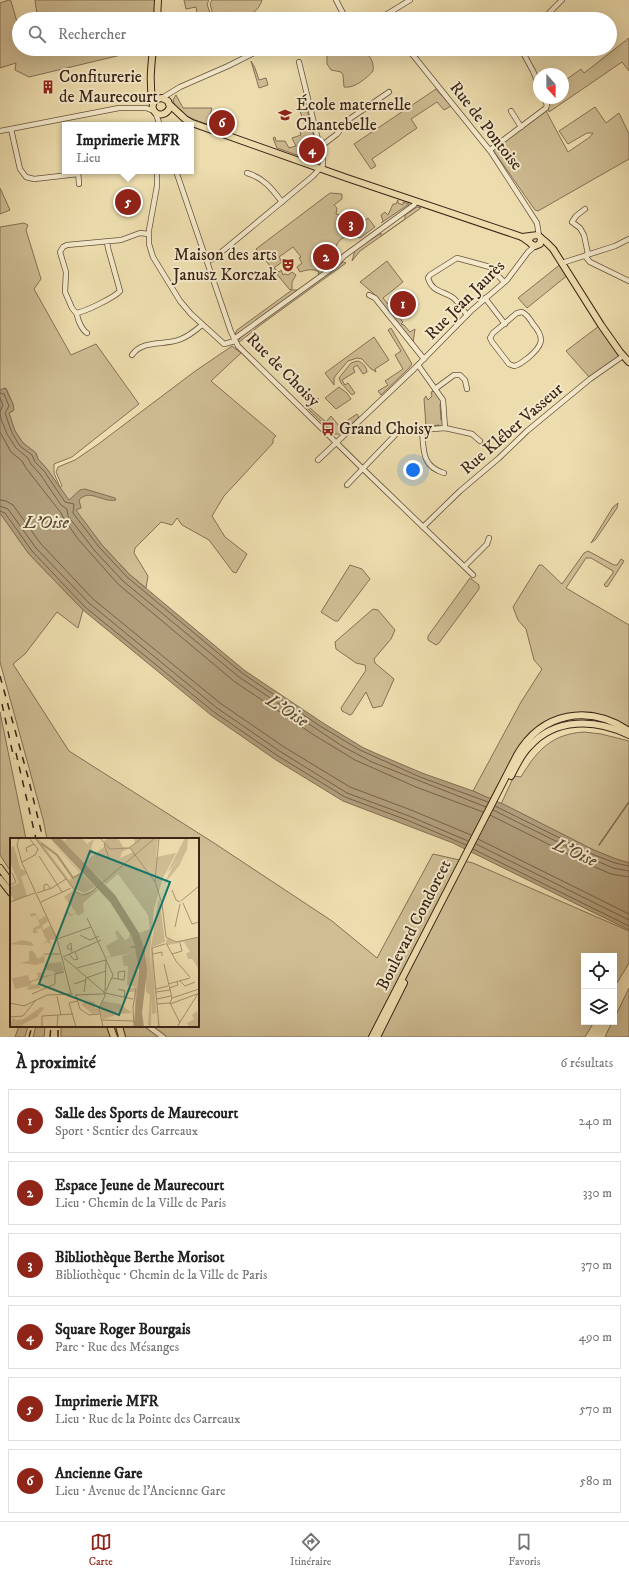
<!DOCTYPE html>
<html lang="fr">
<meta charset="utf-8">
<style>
body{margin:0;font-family:"IM FELL DW Pica",serif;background:#f2f2f2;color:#222}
.controls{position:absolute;right:12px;bottom:12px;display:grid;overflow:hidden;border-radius:0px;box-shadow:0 4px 16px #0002}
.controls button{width:36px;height:36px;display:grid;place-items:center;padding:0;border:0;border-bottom:1px solid #e0e0e0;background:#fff;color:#222;font:20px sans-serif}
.compass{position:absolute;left:533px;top:68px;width:36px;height:36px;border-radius:50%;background:#fff;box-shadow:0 4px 16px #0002;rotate:159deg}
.you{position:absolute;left:413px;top:470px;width:14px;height:14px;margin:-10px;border:3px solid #fff;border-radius:50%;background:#1a73e8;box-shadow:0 0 0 6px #1a73e833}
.badge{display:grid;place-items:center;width:26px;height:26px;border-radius:50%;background:#8f2418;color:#fff;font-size:13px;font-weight:700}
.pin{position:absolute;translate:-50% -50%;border:2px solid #fff;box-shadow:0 1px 4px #0006}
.popup{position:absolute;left:62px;top:122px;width:132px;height:52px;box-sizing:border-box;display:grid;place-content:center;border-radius:0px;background:#fff;filter:drop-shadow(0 1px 3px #0005);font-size:13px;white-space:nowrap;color:#767676}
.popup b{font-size:15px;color:#222}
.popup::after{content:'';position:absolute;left:50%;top:100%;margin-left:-8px;border:8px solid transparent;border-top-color:#fff}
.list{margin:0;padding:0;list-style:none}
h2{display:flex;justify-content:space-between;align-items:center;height:52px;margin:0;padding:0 16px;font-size:17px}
h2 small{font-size:13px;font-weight:400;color:#767676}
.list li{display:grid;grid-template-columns:26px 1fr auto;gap:12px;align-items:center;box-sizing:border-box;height:64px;margin:0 8px 8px;padding:0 8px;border:1px solid #e0e0e0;border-radius:0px}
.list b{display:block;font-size:15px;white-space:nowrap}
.list p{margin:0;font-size:13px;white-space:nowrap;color:#767676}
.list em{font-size:13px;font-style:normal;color:#767676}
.icon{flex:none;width:22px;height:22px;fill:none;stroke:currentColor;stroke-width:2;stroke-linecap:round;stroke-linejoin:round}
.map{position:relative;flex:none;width:629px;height:1037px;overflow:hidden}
.search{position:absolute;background:#fff;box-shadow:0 4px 16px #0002;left:12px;right:12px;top:12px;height:44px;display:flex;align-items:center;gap:10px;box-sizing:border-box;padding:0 14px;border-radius:22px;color:#767676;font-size:15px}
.sheet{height:484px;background:#fff}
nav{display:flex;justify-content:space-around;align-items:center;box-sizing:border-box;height:56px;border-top:1px solid #e0e0e0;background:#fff;font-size:11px;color:#767676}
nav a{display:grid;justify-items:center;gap:2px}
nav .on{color:#8f2418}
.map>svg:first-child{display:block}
.green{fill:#cfbd94;stroke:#857056}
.water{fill:#b09e7b;stroke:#816d53}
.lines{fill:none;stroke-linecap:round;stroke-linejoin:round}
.shore{stroke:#766049;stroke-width:1}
.stream{stroke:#816d53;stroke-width:1.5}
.minor-casing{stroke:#68523d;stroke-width:6}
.major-casing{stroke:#3b2317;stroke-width:8}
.minor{stroke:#f3e9ca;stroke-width:4.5}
.major{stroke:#edddae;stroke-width:6}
.rail{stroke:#3b2317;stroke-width:1.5;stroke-dasharray:7 7;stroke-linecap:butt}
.labels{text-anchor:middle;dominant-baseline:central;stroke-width:4;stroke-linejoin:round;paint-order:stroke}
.poi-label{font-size:17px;fill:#3b2317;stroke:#f3e9ca;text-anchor:start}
.street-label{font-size:17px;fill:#3b2317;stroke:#f3e9ca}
.water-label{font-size:18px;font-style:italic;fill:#5e4835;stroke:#f3e9ca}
.inset-river{fill:none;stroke:#b09e7b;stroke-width:2}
.inset-road{fill:none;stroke:#a69372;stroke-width:1}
.view{fill:#0f766e;fill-opacity:0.15;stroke:#0f766e;stroke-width:2}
.inset-edge{fill:none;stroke:#3b2317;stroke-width:2}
</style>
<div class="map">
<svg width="629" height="1037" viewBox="0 0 629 1037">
<rect width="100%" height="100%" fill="#edddae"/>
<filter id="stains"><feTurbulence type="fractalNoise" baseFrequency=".005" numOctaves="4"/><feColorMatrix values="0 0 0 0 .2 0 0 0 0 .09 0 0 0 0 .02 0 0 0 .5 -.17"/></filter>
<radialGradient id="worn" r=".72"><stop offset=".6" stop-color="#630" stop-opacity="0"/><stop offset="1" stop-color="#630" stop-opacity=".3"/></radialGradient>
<g class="green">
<path d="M9,0L11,1L19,29V49H146L29,77L15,70L16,63L0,68V3Z"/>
<path d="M35,0H155L154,19H24V16L37,15Z"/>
<path d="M184,0H209L207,4L212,19H198L196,7L186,9Z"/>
<path d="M212,0H262C256,21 230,19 214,18L210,4Z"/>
<path d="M629,38V71L622,62L549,112L546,98H563V82L581,69L584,73Z"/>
<path d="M327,49H347L350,51L353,49H364L366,54C372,57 374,65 373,71C367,78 354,89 344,87L343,75L341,72L331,70L327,64Z"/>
<path d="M251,61L255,68L259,80L266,78L268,85L259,88Z"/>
<path d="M436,89L451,106L444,110L437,102L411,119L417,128L372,159L376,166L371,169L354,144Z"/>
<path d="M176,95L183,108H212L207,124C195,120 176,115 173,100Z"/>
<path d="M306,105L319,157V160L317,162L277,148L273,138L275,137L276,141H285L289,148L296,146L292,138L301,135L299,129L305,126L299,108Z"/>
<path d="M595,107L606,123L619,113L629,134V159L538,211L535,210L493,150L546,111L568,152L590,137L593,133H587L568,144L559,131Z"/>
<path d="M0,188L10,210L0,214Z"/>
<path d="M330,193L342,194V199L334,205L337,208L336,214L340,215L339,218L341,221L340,225L347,224L353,229L368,218L375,227L360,238C344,233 334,240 335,257L340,259L332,267L331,261L322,268V273L318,276L319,272C313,268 306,270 300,272L297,267L302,263L299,258L301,257L293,247L279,257L282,262L274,268L279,272L281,270L283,275L285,274L288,275L292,272L296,275L292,282V289L290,290L256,249Z"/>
<path d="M398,200V203L403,205V202L409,204L381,223L383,221L381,215L385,212L388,215L393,204H396Z"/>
<path d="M417,207L421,208L360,251L352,261L355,250L381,233V236L405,219V215Z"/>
<path d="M24,223L28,225L26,230L41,279L34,289L71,355L96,344L139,404L72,457L54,464V473L60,487L62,486L56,472L58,467L75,460L97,445L194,372L232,346L241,353L211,381L276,436L273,439V443L224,496L212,516L225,537L247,554L236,573L233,572L209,540L182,525L177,518L172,525L161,522L135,548L134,553L148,576L146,588L129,574L102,545L85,524L47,469L38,459L36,453L23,443L15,431L9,413L13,411V404L6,388L0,390V227Z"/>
<path d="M387,261L403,282L383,298L403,322L401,324L404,325L410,332L415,329L413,343L373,293L360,282Z"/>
<path d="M343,262L346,263L259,326L242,340L239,342L238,341L241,337Z"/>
<path d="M562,263L569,274L527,308L518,298Z"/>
<path d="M292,290H297V292L236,335L235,334L237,330Z"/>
<path d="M599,326L620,356L590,378L566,351Z"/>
<path d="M391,328L412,364L409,368L381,395L378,391L388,385L385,381L403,369L395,355L401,351L388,330Z"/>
<path d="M374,337L389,360L375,369L376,372L370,368L362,359L357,358L348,361L336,375L334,378V385L325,373Z"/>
<path d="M357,361C361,361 367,367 367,372L363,374L357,365L353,368L355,372L342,380L345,385L348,383L355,393L352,395L341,383L339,378L351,363Z"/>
<path d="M339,387L347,393L351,399L336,409L325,398Z"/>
<path d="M435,391L444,406L440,404L441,420L445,423V426L438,429L439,425L430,426L428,429H425L424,426H426L424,399L426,396L428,400L432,396L431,392Z"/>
<path d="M313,398L319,399L310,408L326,422L331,416L339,426L357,414L359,417L341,434H334L304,405Z"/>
<path d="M618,503L617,508L596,539L591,543L613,507Z"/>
<path d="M0,513L29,554L83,610L78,628L57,612L25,654L13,664L69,751L214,843L332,921L377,958L433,854L473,863L629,931V963L614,988V956H584V1022H594L585,1037H61V1026H198V839H47L43,819L0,662Z"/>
<path d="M588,551L614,565H617L621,559L624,561L608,586L606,587L604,585L613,573V571L591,558H586L566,588L629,625V727L610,718L591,712L572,713L560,716L527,737L518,748L490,799L473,791L521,702L542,669L534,660L526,629L518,620L513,607L539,565H542L562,584L584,553Z"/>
<path d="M350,565L362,569L370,579L338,621H335L321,612Z"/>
<path d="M470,578L479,585V589L439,643L436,645L428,640V636Z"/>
<path d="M373,609L378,610L395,630L391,639L374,659L375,663L394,679L382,706L373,708L366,692L352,714L350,715L342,711L341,708L366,670L365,665L356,663L336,649L335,642Z"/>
<path d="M0,712L26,839H11V872L0,855Z"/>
<path d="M584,732L601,734L629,741V863C583,851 544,822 501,804L514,776L521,777C537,750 552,734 584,732Z"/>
<path d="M629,988V1037H605L612,1022H614V1019Z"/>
<path d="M19,1026H28L25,1037H15Z"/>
<path d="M36,1026H45L44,1037H33Z"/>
</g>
<path class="water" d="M5,388L13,404L14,410L9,413L15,431L23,443L36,453L38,459L47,469L69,500L80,490L85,489L115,498L116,500C102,503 90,488 79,500L81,508L76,510L102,545L129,574L244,670L323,723L362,747L375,753L422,773L473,791L505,805L594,850L616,859L629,863V930L453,843L343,801L276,760L211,715L83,610L29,554L0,513V390Z"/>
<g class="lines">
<g class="shore">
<path d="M0,393L4,394L9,406L5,413L12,433L20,446L32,455L35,462L44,471L65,502L74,504L73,513L99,547L127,577L242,673L320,726L360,750L420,777L488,802"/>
<path d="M0,398L3,405L0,412L1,419L7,434L16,448L28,458L31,464L40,474L61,505L67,509L68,516L78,529L95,551L123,581L140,595L239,677L342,746L372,762L486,807"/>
<path d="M0,432L11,452L22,461L26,468L61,513L64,519L78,539L118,584L235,682L314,735L355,760L416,787L483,812"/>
<path d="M0,500L6,501L13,505L41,544L93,599L220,703L284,747L350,787L411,810L471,835"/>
<path d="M0,506L8,509L36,548L89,603L217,708L281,752L347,793L409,816L468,841"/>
<path d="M0,511L5,513L32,551L85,607L214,712L278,756L345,797L407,820L466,845"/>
<path d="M495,806L592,854L615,863L629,866"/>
<path d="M493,810L590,858L613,868L629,871"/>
<path d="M490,815L588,864L611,874L629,877"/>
<path d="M478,839L629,914"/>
<path d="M476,844L629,920"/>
<path d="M473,849L629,926"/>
</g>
<path class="stream" d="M599,845L629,802"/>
<g class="minor-casing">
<g id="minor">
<path d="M336,0L346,19"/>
<path d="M379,19L410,0"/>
<path d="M543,19L562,0"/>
<path d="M408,49L491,152L537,223L539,236"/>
<path d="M521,49L533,71L539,85"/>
<path d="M162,98L180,87L228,66L262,49"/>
<path d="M511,111L521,127"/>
<path d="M155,112L160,125"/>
<path d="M11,129L20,169L26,177L34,179L78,174"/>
<path d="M0,131L119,108H146L154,111"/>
<path d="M320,147L337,134L348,120L389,92"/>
<path d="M490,150L546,108L547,105L544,98"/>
<path d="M78,171L79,184"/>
<path d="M157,171V186L149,230V244L153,257L180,301L191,314L224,344L235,341"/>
<path d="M176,171L231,332L238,346L362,468L473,575"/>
<path d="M247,173C264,178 272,189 282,202"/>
<path d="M585,209L576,216L572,222L580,228L584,235L588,254"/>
<path d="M107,242L108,248L120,291C115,297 85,312 76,313L72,308L65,292L66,272L60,252L63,247L67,245L121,240L140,233L149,234"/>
<path d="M585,256L590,262L629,281"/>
<path d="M207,261L213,259L313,176L323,165V160L299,62"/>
<path d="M562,263L615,246L629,239"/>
<path d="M369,295L375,298L424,359"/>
<path d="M485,298L505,324"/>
<path d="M522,312C527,314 530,319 533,324C546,339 542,346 528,358C523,361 520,365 514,366L509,364L492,342L490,338L493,333L517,313Z"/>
<path d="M77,313C77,319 82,330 87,333"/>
<path d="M467,315C462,309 458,301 452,297C443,291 432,292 428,278L430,275L457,258L490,267L504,282"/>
<path d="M234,339L335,266L344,256L414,205L416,202"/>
<path d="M132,355C143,339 165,346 181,339C189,336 196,330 202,325"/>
<path d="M418,365L443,400L445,428"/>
<path d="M435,389L454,375H460L465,380L467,389"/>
<path d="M422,430C424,450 421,466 444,473"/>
<path d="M318,460L414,369L472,310L507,280L528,252L535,246"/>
<path d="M347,485L398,432L445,428L472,434L480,441"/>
<path d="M423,527L460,491L499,458L527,431L590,379L623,356"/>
<path d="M465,566L487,544L489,538"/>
<path d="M148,1026L163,1037"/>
</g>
</g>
<g class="major-casing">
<g id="major">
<path d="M157,19L158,0"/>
<path d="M153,104L156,99L162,98L168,101L170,107C167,115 157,118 153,109C152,105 153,106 153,103C149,84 151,68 153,49"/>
<path d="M170,105L185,119L192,123L347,178L522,237L529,242"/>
<path d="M522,237L538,235L541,238L540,244L535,246L531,244L529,240L531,236"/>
<path d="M541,238L546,242L553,249L601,325L620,352L629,362"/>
<path d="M511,776C516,766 521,755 529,747C555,717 596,719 629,735"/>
<path d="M0,868L11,883"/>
<path d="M0,879L11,893"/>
<path d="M110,1026L114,1037"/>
<path d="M119,1026L122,1037"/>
<path d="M372,1037L517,755C542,712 589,704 629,731"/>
<path d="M377,1037L404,983"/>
</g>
</g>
<use href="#minor" class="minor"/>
<use href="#major" class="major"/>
<g class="rail">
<path d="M0,676L28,777L43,839"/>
<path d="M2,704L14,759"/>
<path d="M16,753L36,839"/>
<path d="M29,1037L32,1026"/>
<path d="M50,1037L51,1026"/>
<path d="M58,1037V1026"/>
</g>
</g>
<defs>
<g id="building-bare" transform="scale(1.08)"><path d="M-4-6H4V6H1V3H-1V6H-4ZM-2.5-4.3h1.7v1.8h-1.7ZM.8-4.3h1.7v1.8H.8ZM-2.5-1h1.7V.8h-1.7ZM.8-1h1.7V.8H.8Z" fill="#8f2418" stroke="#f3e9ca" stroke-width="2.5" paint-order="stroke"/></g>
<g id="school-bare" transform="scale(1.08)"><path d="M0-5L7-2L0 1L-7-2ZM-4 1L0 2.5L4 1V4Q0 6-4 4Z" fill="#8f2418" stroke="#f3e9ca" stroke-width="2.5" paint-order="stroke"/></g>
<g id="theatre-bare" transform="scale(1.08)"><path d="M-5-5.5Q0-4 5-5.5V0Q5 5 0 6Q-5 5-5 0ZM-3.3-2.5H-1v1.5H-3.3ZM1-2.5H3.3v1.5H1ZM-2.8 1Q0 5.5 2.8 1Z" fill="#8f2418" stroke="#f3e9ca" stroke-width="2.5" paint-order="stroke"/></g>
<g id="bus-bare" transform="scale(1.08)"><path d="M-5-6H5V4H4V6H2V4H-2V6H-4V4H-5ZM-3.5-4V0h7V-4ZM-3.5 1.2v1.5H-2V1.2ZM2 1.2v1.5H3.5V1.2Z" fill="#8f2418" stroke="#f3e9ca" stroke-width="2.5" paint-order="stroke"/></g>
</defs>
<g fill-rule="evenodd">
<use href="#building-bare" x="48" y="87"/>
<use href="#school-bare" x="285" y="115"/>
<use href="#theatre-bare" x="288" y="265"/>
<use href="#bus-bare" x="328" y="429"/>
</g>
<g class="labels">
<g class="poi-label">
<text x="59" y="77">Confiturerie<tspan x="59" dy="20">de Maurecourt</tspan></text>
<text x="296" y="105">École maternelle<tspan x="296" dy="20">Chantebelle</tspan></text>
<text x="277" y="255" text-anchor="end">Maison des arts<tspan x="277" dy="20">Janusz Korczak</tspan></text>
<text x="339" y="429">Grand Choisy</text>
</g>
<g class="street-label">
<text transform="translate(486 126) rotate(52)">Rue de Pontoise</text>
<text transform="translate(465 300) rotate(-45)">Rue Jean Jaurès</text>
<text transform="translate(283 370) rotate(45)">Rue de Choisy</text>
<text transform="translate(512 429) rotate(-41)">Rue Kléber Vasseur</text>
<text transform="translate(414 925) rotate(-63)">Boulevard Condorcet</text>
</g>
<g class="water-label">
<text x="46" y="523">L’Oise</text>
<text transform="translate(287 711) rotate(32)">L'Oise</text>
<text transform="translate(575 853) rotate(24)">L'Oise</text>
</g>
</g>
<g transform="translate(10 838)">
<rect width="189" height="189" fill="#edddae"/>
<path d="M25,0H28L33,7L59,42L70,35L38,0L85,49L74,55L63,50ZM50,0L56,3V0H72L77,6L84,1L81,10L83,14L74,24L94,9V3L99,0H108L113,9L119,10L112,14L110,20L123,14L120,9L125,6L124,0H148L146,19L166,15L174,0L153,40L144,70L140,114L142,149L141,189L138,187L140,157L136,154V117L129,95L140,91L138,77L108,36L96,46L73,25ZM175,0H178L177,12L157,35ZM4,8L10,30L18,35L11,39L17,58L4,63L2,58H0V49L9,45L0,24V10ZM176,13L169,28L154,46L162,30ZM86,51L88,52L73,65L74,74L68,78L66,75L61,78L57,75L61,72L59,74L62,77L66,74L54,59L64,52L71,57ZM149,59L155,104L142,109L146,175L142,176L141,109ZM24,75L26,76L29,82L35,78L38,83L32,88L33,92L41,87L47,101L40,102L41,108L38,104L32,106L37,103L31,90L26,92L28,95H23V90L30,87L26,77L21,79L20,76ZM107,92L115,102L119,100L120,94L129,121L125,189V154H119V150L126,149L117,147L118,128H114L112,118L122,115L96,120L101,118L96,108L108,101L105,94ZM189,99L188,130L182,121H178L176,115L180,114L174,104L157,107L156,104L157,100L165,104ZM12,102L21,104L24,108L0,106ZM19,113H23L28,121L34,117L35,124L26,127L11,125L19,123ZM51,124L54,133L22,144L20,147L28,146L31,150L17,152L19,148L5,151L2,141H0L18,137L20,143L28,140L27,135L31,134L33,138L45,136L44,133L36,132L35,126ZM78,163L85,164V170H89V175L82,176L71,166ZM92,163L110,166L122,175L108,176V172L104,178L93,181L89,172ZM31,169L34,170L27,179L8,189L0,188L3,180L6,182L14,181ZM187,173L189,189H179L177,185L184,181L182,177Z" fill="#cfbd94"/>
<path d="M40,0H50L105,57L129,95L135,113L137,133L132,175L134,189H125L124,185L129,132L125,110H123L119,108H125L121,97L100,64Z" fill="#b09e7b"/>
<path class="inset-river" d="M31,5L47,17L63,40L70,36"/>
<path class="inset-road" d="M9,0L7,7L12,25L47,101L52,120M25,0L66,54L73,57L80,55L145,0M90,0L100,11L120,10L145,44M149,0L145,43L152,66L156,99L166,104L189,99M94,6L99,20M119,10L132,0M17,14L16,10L24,6M29,18L52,54M12,24L25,17L28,11L19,0M0,47L6,44L2,35M162,52L166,62L170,64M34,53V47L37,46L41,51M27,55L42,50L56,41M171,63L189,48M0,64L25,55M31,64L61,50M173,65L182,86L189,84M77,80L96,121L95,155M165,89L170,66M70,97L80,102L89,98M47,101L81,89M156,105L166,123L180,139M61,111H58L57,108L61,105L62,115M34,116H50M59,116L64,122L68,121L65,114M143,116L152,114V118M162,116L172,113L170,105M53,119L91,102M52,120L61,156M54,120L94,154M67,130L96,122M102,140L114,142L115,133L108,134V141M170,143L175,148L185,144M64,146L76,142M158,146L180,140M159,150L168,147L167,144M108,151L115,153L114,160M146,151L158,148M96,153L103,137L96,122M74,154L76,140L96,133M146,154L160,152M95,155L123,161M22,156L45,146V136L54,134M65,157L93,156M66,157L70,171L79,177L90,176M47,158L51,177M162,160L189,151M147,161L161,158M0,165L14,168L37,157L63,156M160,165L170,185M147,166L160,165L162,160L154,126M160,166L187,156M0,179L13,178L26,162M92,182L123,183M32,189V178L63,176M47,189L48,177M66,189L59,165L67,163M93,189L89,170L95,158V155H93L95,156M124,189L123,169L126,150M149,189L142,110L155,106M167,189L189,154"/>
<path class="view" d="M80,13L160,44L109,177L29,146Z"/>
<rect width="189" height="189" class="inset-edge"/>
</g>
<rect width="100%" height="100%" filter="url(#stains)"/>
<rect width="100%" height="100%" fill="url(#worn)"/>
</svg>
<div class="controls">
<button><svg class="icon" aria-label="locate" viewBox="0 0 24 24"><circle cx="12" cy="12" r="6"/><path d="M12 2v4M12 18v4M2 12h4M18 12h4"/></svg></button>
<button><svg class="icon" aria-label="layers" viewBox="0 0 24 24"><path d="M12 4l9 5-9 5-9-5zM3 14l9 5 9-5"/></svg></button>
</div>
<svg class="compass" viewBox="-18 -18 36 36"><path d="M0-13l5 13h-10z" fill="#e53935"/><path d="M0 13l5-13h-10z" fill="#767676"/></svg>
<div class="you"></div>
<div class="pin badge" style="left:403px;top:304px">1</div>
<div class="pin badge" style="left:326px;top:257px">2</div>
<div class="pin badge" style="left:351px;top:224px">3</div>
<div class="pin badge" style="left:312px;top:150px">4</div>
<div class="pin badge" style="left:128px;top:202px">5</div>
<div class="popup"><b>Imprimerie MFR</b>Lieu</div>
<div class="pin badge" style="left:222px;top:123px">6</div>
<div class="search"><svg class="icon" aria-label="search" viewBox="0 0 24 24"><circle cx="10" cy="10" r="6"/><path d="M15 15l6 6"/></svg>Rechercher</div>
</div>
<section class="sheet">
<h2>À proximité<small>6 résultats</small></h2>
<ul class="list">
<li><span class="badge">1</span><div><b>Salle des Sports de Maurecourt</b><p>Sport · Sentier des Carreaux</p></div><em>240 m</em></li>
<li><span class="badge">2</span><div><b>Espace Jeune de Maurecourt</b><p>Lieu · Chemin de la Ville de Paris</p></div><em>330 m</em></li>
<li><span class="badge">3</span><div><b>Bibliothèque Berthe Morisot</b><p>Bibliothèque · Chemin de la Ville de Paris</p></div><em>370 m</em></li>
<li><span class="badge">4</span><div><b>Square Roger Bourgais</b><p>Parc · Rue des Mésanges</p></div><em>490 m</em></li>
<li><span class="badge">5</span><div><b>Imprimerie MFR</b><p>Lieu · Rue de la Pointe des Carreaux</p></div><em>570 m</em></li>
<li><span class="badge">6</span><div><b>Ancienne Gare</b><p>Lieu · Avenue de l'Ancienne Gare</p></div><em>580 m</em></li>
</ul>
</section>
<nav>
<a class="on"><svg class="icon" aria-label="map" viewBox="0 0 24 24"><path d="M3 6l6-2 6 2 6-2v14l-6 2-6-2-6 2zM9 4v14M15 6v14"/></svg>Carte</a>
<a><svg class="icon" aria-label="directions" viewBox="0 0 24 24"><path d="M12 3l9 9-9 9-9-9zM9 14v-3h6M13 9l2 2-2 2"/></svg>Itinéraire</a>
<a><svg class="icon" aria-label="saved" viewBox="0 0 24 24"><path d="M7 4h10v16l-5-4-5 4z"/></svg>Favoris</a>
</nav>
